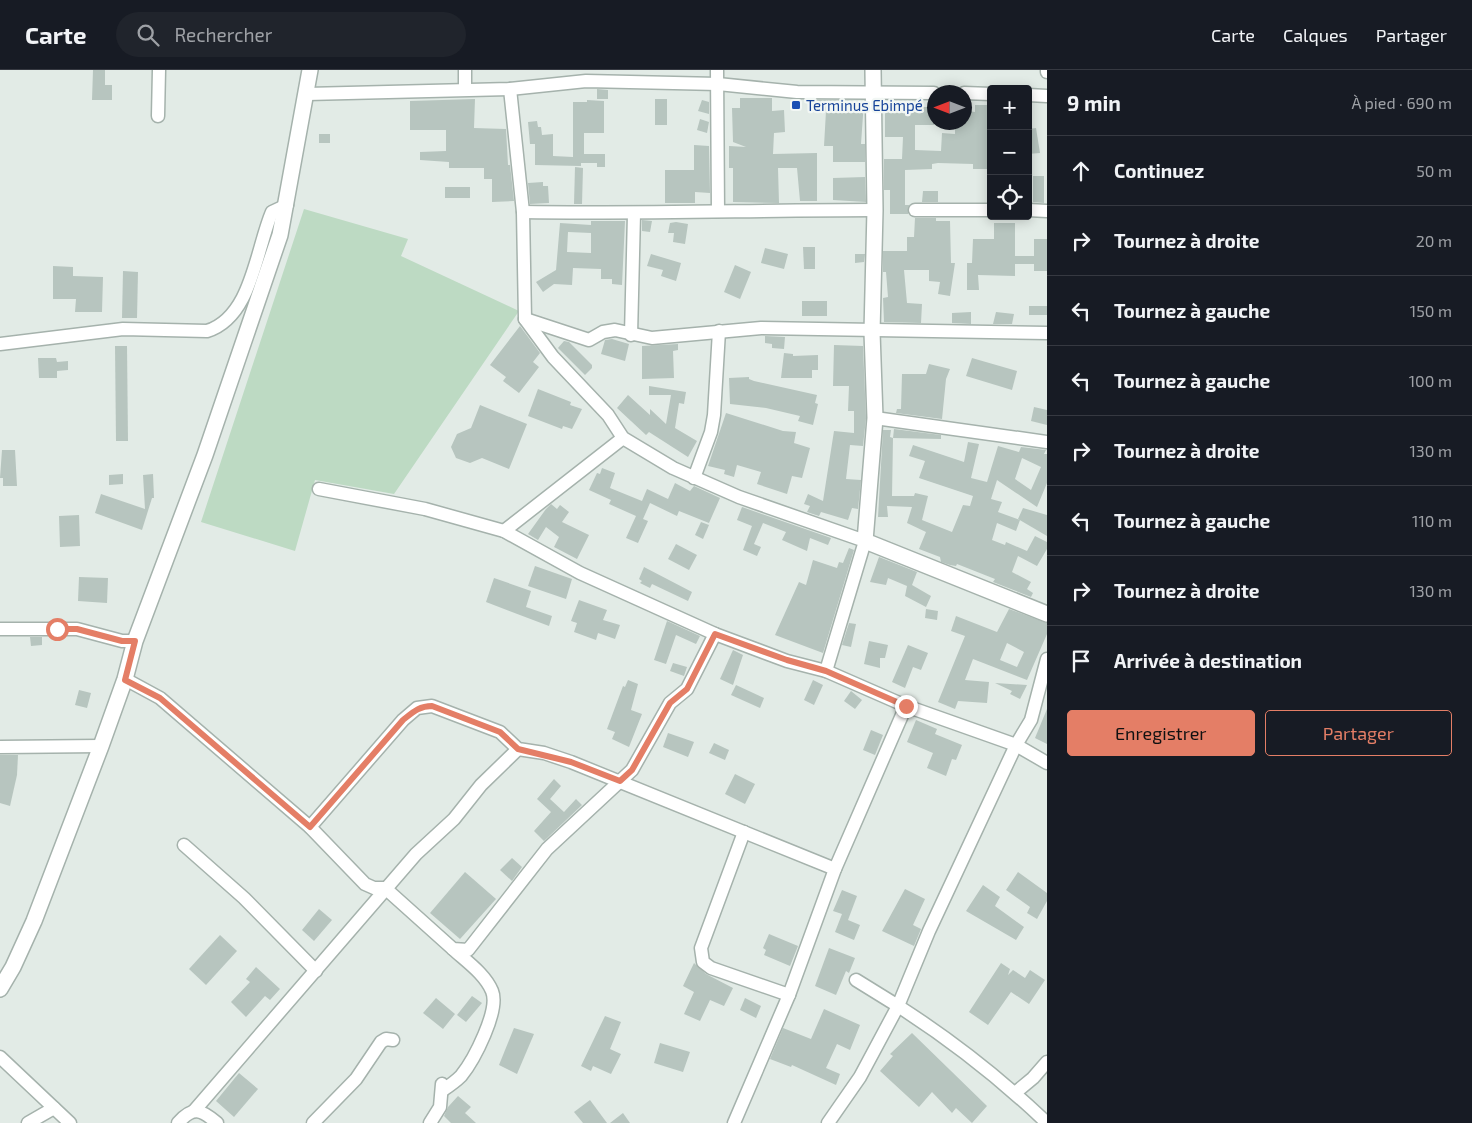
<!DOCTYPE html>
<html lang="fr">
<meta charset="utf-8">
<style>
body{margin:0;font-family:"Exo 2",sans-serif;background:#20242c;color:#f1f3f6}
.controls{position:absolute;right:15px;top:15px;display:grid;overflow:hidden;border-radius:5px;box-shadow:0 2px 12px #0003}
.controls button{width:45px;height:45px;display:grid;place-items:center;padding:0;border:0;border-bottom:1px solid #363941;background:#171b24;color:#f1f3f6;font:25px sans-serif}
.compass{position:absolute;left:927px;top:15px;width:45px;height:45px;border-radius:50%;background:#171b24;box-shadow:0 2px 12px #0003;rotate:270deg}
.stop{position:absolute;width:15px;height:15px;margin:-11px;border:4px solid #e47e66;border-radius:50%;background:#fff}
.stop.end{background:#e47e66;border-color:#fff;box-shadow:0 1px 5px #0008}
.list{margin:0;padding:0;list-style:none}
h2{display:flex;justify-content:space-between;align-items:center;height:65px;margin:0;padding:0 20px;font-size:21px}
h2 small{font-size:16px;font-weight:400;color:#9ea1a6}
.list li{display:grid;grid-template-columns:32px 1fr auto;gap:15px;align-items:center;box-sizing:border-box;height:70px;padding:0 20px;border-top:1px solid #363941}
.list b{display:block;font-size:19px;white-space:nowrap}
.list em{font-size:16px;font-style:normal;color:#9ea1a6}
.actions{display:flex;gap:10px;padding:15px 20px}
.actions a{flex:1;padding:11px 0;border:1px solid #e47e66;border-radius:5px;text-align:center;font-size:18px;color:#e47e66}
.actions .main{background:#e47e66;color:#111}
.icon{flex:none;width:28px;height:28px;fill:none;stroke:currentColor;stroke-width:2;stroke-linecap:round;stroke-linejoin:round}
.map{position:relative;flex:none;width:1047px;height:1053px;overflow:hidden}
header{display:flex;align-items:center;gap:30px;box-sizing:border-box;height:70px;padding:0 25px;background:#171b24;border-bottom:1px solid #363941}
header strong{font-size:24px}
nav{display:flex;gap:28px;margin-inline-start:auto;font-size:18px}
.search{width:350px;height:45px;background:#20242c;display:flex;align-items:center;gap:12px;box-sizing:border-box;padding:0 18px;border-radius:28px;color:#9ea1a6;font-size:19px}
main{display:flex}
aside{flex:1;background:#171b24}
.map>svg:first-child{display:block}
.green{fill:#bddac3}
.building{fill:#b7c5bf;fill-rule:evenodd}
.lines{fill:none;stroke-linecap:round;stroke-linejoin:round}
.minor-casing{stroke:#a5b2ac;stroke-width:15}
.tertiary-casing{stroke:#a5b2ac;stroke-width:18}
.minor{stroke:#fff;stroke-width:12}
.tertiary{stroke:#fff;stroke-width:15}
.route{stroke:#e47e66;stroke-width:6}
.transit-dot{fill:#1a4fb4;stroke:#f2f7f4;stroke-width:2}
.labels{text-anchor:middle;dominant-baseline:central;stroke-width:4.5;stroke-linejoin:round;paint-order:stroke}
.transit-label{font-size:15px;fill:#164399;stroke:#f2f7f4;text-anchor:start}
</style>
<header>
<strong>Carte</strong>
<div class="search"><svg class="icon" aria-label="search" viewBox="0 0 24 24"><circle cx="10" cy="10" r="6"/><path d="M15 15l6 6"/></svg>Rechercher</div>
<nav><a>Carte</a><a>Calques</a><a>Partager</a></nav>
</header>
<main>
<div class="map">
<svg width="1047" height="1053" viewBox="0 0 1047 1053">
<rect width="100%" height="100%" fill="#e2ebe6"/>
<path class="green" d="M304,139L408,169L401,186L519,241L394,424L315,410L295,481L201,452Z"/>
<g class="building">
<path d="M93,0H105V15H112V30H92Z"/>
<path d="M597,19L608,20V29H597Z"/>
<path d="M740,28H772V41L784,40L785,62L774,63L773,84L817,83V131H800L797,98H778L779,133L733,132V98H729V76L746,77L733,72L732,38H740Z"/>
<path d="M475,29L474,58L506,59L508,95H510L514,131L492,132V109H484V98H449V92L420,90V82L446,81V60H410V31Z"/>
<rect x="655" y="29" width="12" height="26"/>
<path d="M587,30L604,31V63H584V84H605V97H597V93H581V96L535,95V74H530L528,52L537,51L538,57H541L542,65L553,64V86L573,87V32H587Z"/>
<path d="M702,30L709,32V44L698,41Z"/>
<path d="M816,30L864,31L861,74H865V92H833V76H824L826,41H816Z"/>
<path d="M975,35H991V99H973V94L938,93L932,94V99L905,100V135H909L908,144H890V120H884V89H902L903,67H885V40H916V37H934V55H915V80L941,81L942,63L955,64V52H967L968,41L975,42Z"/>
<path d="M700,49L709,52L707,63L697,60Z"/>
<path d="M1036,58L1040,83L1028,84V59Z"/>
<rect x="319" y="64" width="11" height="9"/>
<path d="M694,75L709,76L710,123L695,122V133H665V100H694Z"/>
<path d="M575,97L583,98L582,134H574Z"/>
<path d="M1033,106H1044V133L1033,132Z"/>
<path d="M865,107L866,132L833,130V108Z"/>
<path d="M543,112V116H548L549,133L530,134L528,113Z"/>
<rect x="445" y="117" width="25" height="11"/>
<path d="M923,121H938V132H922Z"/>
<path d="M915,148H936V151H950L951,193H955L950,226L938,224L940,212L929,211V200H904L907,233L922,234L921,253L884,252L883,228L888,227L886,202H883V181H907V167H914Z"/>
<path d="M642,150L652,151L650,162L642,161Z"/>
<path d="M591,151H625L622,215L612,214V209H601V199L573,198L572,215L554,214L543,222L536,212L556,200L560,153L591,155ZM568,162L591,163V183L567,182Z"/>
<path d="M676,152L688,154L685,174L673,172L674,163H668L670,153Z"/>
<path d="M994,153H1015V186H1034V169H1047V201H1034V194H1015V206L978,205L979,220H967V193H972L973,169H994Z"/>
<path d="M803,177H815V199H804Z"/>
<path d="M765,178L788,184L784,199L761,193Z"/>
<path d="M651,184L681,193L676,211L661,206L663,200L647,196Z"/>
<path d="M855,184H865L864,192L855,193Z"/>
<path d="M735,195L751,202L740,229L724,222Z"/>
<path d="M53,196L73,197V206L103,207L102,242H75L76,229H53Z"/>
<path d="M123,201L138,202L137,248H122Z"/>
<rect x="802" y="231" width="25" height="15"/>
<rect x="1029" y="236" width="18" height="9"/>
<path d="M971,242V254L952,253V243Z"/>
<path d="M996,242L1014,244L1012,254H993Z"/>
<path d="M520,256L540,283L533,292L539,297L519,323L503,311L506,307L490,295Z"/>
<path d="M765,266L785,267L784,279L772,278V274L765,273Z"/>
<path d="M612,269L629,274L625,291L601,284L605,270Z"/>
<path d="M564,271L569,272L592,295V298L585,305L558,278Z"/>
<path d="M678,274V280L673,281L674,308L642,309V276Z"/>
<path d="M834,275L863,276L866,348L863,376L850,375L846,409L861,410L858,439L852,438L848,450L821,442L819,446L807,442L810,436L804,434L808,424L823,431L834,361L854,363V341H848L849,316H833Z"/>
<path d="M115,276H127L128,371H116Z"/>
<path d="M784,283L793,284V286L818,285V300H812V308H781Z"/>
<path d="M38,288H56L57,292L68,291V300L57,301V308H39Z"/>
<path d="M972,288L1017,301L1012,320L966,306Z"/>
<path d="M929,294L950,299L946,309L942,349L896,343L897,339H901L902,304H926Z"/>
<path d="M749,307V309L754,311L817,325L815,333L818,334L813,355L798,351L800,346L766,338L730,334L729,308Z"/>
<path d="M649,316L686,322L684,334L679,333L675,358L697,371L688,387L649,362L646,365L617,338L628,325L650,345V339L666,354L671,325H649Z"/>
<path d="M538,319L571,332L570,335L582,339L572,359L563,356L562,359L528,346Z"/>
<path d="M480,335L527,354L509,399L482,388L470,393L456,388L451,377L457,364L471,358Z"/>
<path d="M1034,337L1047,340V355L1031,351Z"/>
<path d="M726,343L783,361L796,362L794,373L810,378L802,408L792,406L787,424L757,414L761,402L737,395L734,407L724,404L725,400L708,396Z"/>
<path d="M894,359L941,365V369L893,368Z"/>
<path d="M883,360H891L890,367L893,368L892,426H914L915,423L928,426L922,450L952,462L963,435L970,436L973,426L919,408L925,391L909,386L913,375L964,392L968,372L979,374L971,408L987,412L998,376L1019,382L1021,377L1046,380L1044,384H1047V413L1037,437L997,410L991,429L1002,432L998,442L1020,450L1016,461L997,453L992,470L1005,475L1006,472L1027,481L1035,466L1047,472V479L1037,496L1018,486L1012,502L1031,512L1027,519L1033,523L1031,527L993,512L995,509L957,494L956,496L950,495L941,492L940,487L919,479L926,462L907,453L912,437L887,436L888,447H878ZM1022,388L1041,397L1031,420L1015,409Z"/>
<path d="M2,380H15L17,416H3V408H0Z"/>
<path d="M602,398L615,403L610,418L642,431L647,419L668,429L675,413L690,421L694,416L720,428L709,453L679,441L677,446L650,433L643,449L648,451L638,473L626,468L636,446L609,434L611,430L589,420L597,403L600,404Z"/>
<path d="M123,404V414L109,415V405Z"/>
<path d="M153,404L154,428H152L142,460L95,443L101,424L145,439L143,405Z"/>
<path d="M551,434L557,439L560,435L569,442L562,452L589,465L577,489L554,477L559,467L546,457L538,470L528,464L546,439Z"/>
<path d="M742,437L831,468L828,475L810,468L807,481L782,470L786,462L763,453L754,474L761,477L757,486L743,480L752,456L737,450Z"/>
<path d="M1023,438L1047,445V466L1018,449Z"/>
<path d="M79,445L80,476L60,477L59,446Z"/>
<path d="M701,452L709,455L703,469L695,465Z"/>
<path d="M676,474L697,485L689,500L668,489Z"/>
<path d="M849,478L854,480L823,583L775,565L799,512L806,515L813,490L837,498L839,492L843,493Z"/>
<path d="M879,487L917,502L912,515L931,526L926,537L905,526L907,516L888,508L886,515L870,512Z"/>
<path d="M535,496L572,509L566,529L528,516Z"/>
<path d="M644,497L692,522L688,531L652,514L650,518L640,513L642,511L639,509Z"/>
<path d="M79,507L108,508L107,533L78,531Z"/>
<path d="M494,508L531,521L526,537L552,546L549,556L486,532Z"/>
<path d="M579,530L607,540L603,550L620,555L615,569L598,563L596,570L574,562L577,553L571,551Z"/>
<path d="M926,539L938,541L937,550L925,548Z"/>
<path d="M1009,539L1047,553V564L1027,610L973,589L965,610L989,612L987,633L958,631L955,639L938,632L965,566L951,561L956,546L997,562ZM1007,573L1024,582L1017,597L1000,590Z"/>
<path d="M667,551L700,566L696,574L676,565L666,594L654,590Z"/>
<path d="M849,553L856,554L851,577L842,575Z"/>
<path d="M30,567H42V575L31,576Z"/>
<path d="M869,571L888,575L885,588H880V598L864,594Z"/>
<path d="M908,575L928,583L921,600L913,597L905,618L892,612Z"/>
<path d="M733,580L743,585L733,615L720,609Z"/>
<path d="M673,593L687,597L684,606L670,601Z"/>
<path d="M628,610L638,614L631,640L642,644L629,677L612,669L615,662L607,659L623,616L625,617Z"/>
<path d="M813,610L823,615L814,635L804,630Z"/>
<path d="M995,613L1027,615L1020,629L1010,624L1012,621Z"/>
<path d="M736,615L764,628L760,638L731,625Z"/>
<path d="M79,620L91,623L87,638L75,635Z"/>
<path d="M851,621L862,630L855,639L844,631Z"/>
<path d="M1047,639V674L1035,668Z"/>
<path d="M916,650L937,659L935,664L962,675L956,690L952,689L946,706L927,698L933,683L907,672Z"/>
<path d="M871,660L883,665L875,685L863,680Z"/>
<path d="M668,663L694,672L688,687L663,677Z"/>
<path d="M714,673L729,680L725,690L709,683Z"/>
<path d="M0,685H18L17,705L10,736L0,733Z"/>
<path d="M735,704L755,714L745,734L725,724Z"/>
<path d="M554,709L561,716L550,729L564,742L576,729L582,735L544,771L534,761L551,742L537,729Z"/>
<path d="M512,788L522,797L512,811L500,800Z"/>
<path d="M465,802L496,829L460,869L430,843Z"/>
<path d="M1018,802L1047,823V831L1037,849L1027,843L1030,837L1006,820Z"/>
<path d="M983,815L1000,827L995,836L1024,857L1016,870L966,841Z"/>
<path d="M905,819L925,829L913,855L921,859L914,876L882,861Z"/>
<path d="M842,820L857,826L848,850L860,855L854,870L835,862L842,844L833,841Z"/>
<path d="M319,839L332,850L314,871L302,860Z"/>
<path d="M769,864L798,876L790,896L764,885L766,880L763,878Z"/>
<path d="M220,865L237,881L206,915L189,899Z"/>
<path d="M829,878L855,888L849,903L846,901L836,925L815,916Z"/>
<path d="M694,893L706,904L733,918L724,936L710,930L700,951L684,944L694,922L683,916Z"/>
<path d="M1001,893L1010,899L1008,905L1013,900L1025,908L1030,900L1045,910L1029,934L1011,922L988,955L969,942Z"/>
<path d="M256,897L280,919L270,930L265,926L246,947L231,932L250,912L246,909Z"/>
<path d="M472,926L482,933L466,952L457,945Z"/>
<path d="M436,928L455,944L443,959L423,943Z"/>
<path d="M745,928L761,936L756,948L740,940Z"/>
<path d="M824,939L860,955L850,980L837,974L826,998L840,1004L836,1015L792,995L791,997L770,989L783,958L811,969Z"/>
<path d="M605,946L621,952L610,979L621,984L611,1004L593,996L591,1001L581,996Z"/>
<path d="M514,958L534,964L517,1004L499,995Z"/>
<path d="M912,963L987,1036L972,1053L956,1038L952,1043L932,1022L919,1037L880,1001L893,986L890,984Z"/>
<path d="M660,973L690,982L683,1002L654,993Z"/>
<path d="M239,1003L258,1019L234,1047L216,1031Z"/>
<path d="M458,1026L471,1037L465,1043L476,1053H451L444,1046L448,1037Z"/>
<path d="M590,1030L607,1053H583L574,1042Z"/>
<path d="M623,1043L630,1053H610Z"/>
</g>
<g class="lines">
<g class="minor-casing">
<g id="minor">
<path d="M465,0V19"/>
<path d="M717,0L718,141"/>
<path d="M1047,0V2"/>
<path d="M510,19L523,142L525,249L553,287L608,345L623,368L673,398L739,427L865,471L826,601"/>
<path d="M964,23L991,24"/>
<path d="M307,24L510,19L586,11L718,14L797,22L934,23"/>
<path d="M1028,25L1047,26"/>
<path d="M158,46L159,0"/>
<path d="M915,140H991"/>
<path d="M1028,140L1047,141"/>
<path d="M523,142C641,144 758,140 875,140"/>
<path d="M525,249L589,270L603,262L615,260L652,268L761,258L1047,263"/>
<path d="M631,265L634,144"/>
<path d="M0,274L123,259L207,261C252,247 256,179 272,142L287,135"/>
<path d="M875,348L1047,372"/>
<path d="M694,408L711,362L714,345L719,261"/>
<path d="M319,419L425,439L504,461L580,503L715,564L787,591L826,601L906,636L1016,675L1047,693"/>
<path d="M504,461L623,368"/>
<path d="M0,559H77L122,571H135"/>
<path d="M1047,589L1031,650L1016,675L929,861L898,936C951,970 1001,1009 1047,1053"/>
<path d="M125,609L160,628L310,757L365,814L374,818H385L453,879L468,880L547,779L632,700L670,633L687,619L715,564"/>
<path d="M0,677L101,676"/>
<path d="M310,757L403,650L417,638L432,636L500,662L518,679L544,683L571,692L835,799"/>
<path d="M744,762L701,878L703,892L711,898L789,925"/>
<path d="M184,775L244,828L316,901"/>
<path d="M0,987L70,1053"/>
<path d="M443,1020C449,1016 456,1011 461,1006C474,990 500,940 492,921C485,904 466,891 453,879"/>
<path d="M1015,1023L1033,1008L1047,992"/>
<path d="M194,1041L416,784L454,749L481,715L518,679"/>
<path d="M28,1053L54,1038"/>
<path d="M178,1053C193,1036 201,1039 217,1053"/>
<path d="M313,1053L356,1009L381,972L386,969L393,970"/>
<path d="M430,1053L440,1037L442,1014"/>
<path d="M734,1053L789,925L835,799L906,636"/>
<path d="M828,1053L860,1007L898,936L856,910"/>
</g>
</g>
<g class="tertiary-casing">
<g id="tertiary">
<path d="M873,0L875,140L872,262L875,348L865,471L1047,544"/>
<path d="M0,919L13,897L34,851L101,676L125,609L135,571L205,385L280,165L310,0"/>
</g>
</g>
<use href="#minor" class="minor"/>
<use href="#tertiary" class="tertiary"/>
</g>
<g class="lines">
<path class="route" d="M57,559H77L122,571H135L125,610L160,628L310,757L403,650C413,642 419,636 432,636L500,662L518,679L571,692L620,711L632,700L670,633L687,619L715,564L787,590L826,601L906,636"/>
</g>
<rect class="transit-dot" x="791" y="30" width="10" height="10" rx="2.5"/>
<g class="labels">
<g class="transit-label">
<text x="806" y="35">Terminus Ebimpé</text>
</g>
</g>
</svg>
<div class="controls">
<button>+</button>
<button>−</button>
<button><svg class="icon" aria-label="locate" viewBox="0 0 24 24"><circle cx="12" cy="12" r="6"/><path d="M12 2v4M12 18v4M2 12h4M18 12h4"/></svg></button>
</div>
<svg class="compass" viewBox="-18 -18 36 36"><path d="M0-13l5 13h-10z" fill="#e53935"/><path d="M0 13l5-13h-10z" fill="#9ea1a6"/></svg>
<div class="stop" style="left:57px;top:559px"></div>
<div class="stop end" style="left:906px;top:636px"></div>
</div>
<aside>
<h2>9 min<small>À pied · 690 m</small></h2>
<ul class="list">
<li><svg class="icon" aria-label="ahead" viewBox="0 0 24 24"><path d="M12 20V5M6 11l6-6 6 6"/></svg><div><b>Continuez</b></div><em>50 m</em></li>
<li><svg class="icon" aria-label="right" viewBox="0 0 24 24"><path d="M7 20v-9h11M14 6l5 5-5 5"/></svg><div><b>Tournez à droite</b></div><em>20 m</em></li>
<li><svg class="icon" aria-label="left" viewBox="0 0 24 24"><path d="M17 20v-9H6M10 6l-5 5 5 5"/></svg><div><b>Tournez à gauche</b></div><em>150 m</em></li>
<li><svg class="icon" aria-label="left" viewBox="0 0 24 24"><path d="M17 20v-9H6M10 6l-5 5 5 5"/></svg><div><b>Tournez à gauche</b></div><em>100 m</em></li>
<li><svg class="icon" aria-label="right" viewBox="0 0 24 24"><path d="M7 20v-9h11M14 6l5 5-5 5"/></svg><div><b>Tournez à droite</b></div><em>130 m</em></li>
<li><svg class="icon" aria-label="left" viewBox="0 0 24 24"><path d="M17 20v-9H6M10 6l-5 5 5 5"/></svg><div><b>Tournez à gauche</b></div><em>110 m</em></li>
<li><svg class="icon" aria-label="right" viewBox="0 0 24 24"><path d="M7 20v-9h11M14 6l5 5-5 5"/></svg><div><b>Tournez à droite</b></div><em>130 m</em></li>
<li><svg class="icon" aria-label="arrive" viewBox="0 0 24 24"><path d="M6 21V4h12l-3 4 3 4H6"/></svg><div><b>Arrivée à destination</b></div></li>
</ul>
<div class="actions"><a class="main">Enregistrer</a><a>Partager</a></div>
</aside>
</main>
